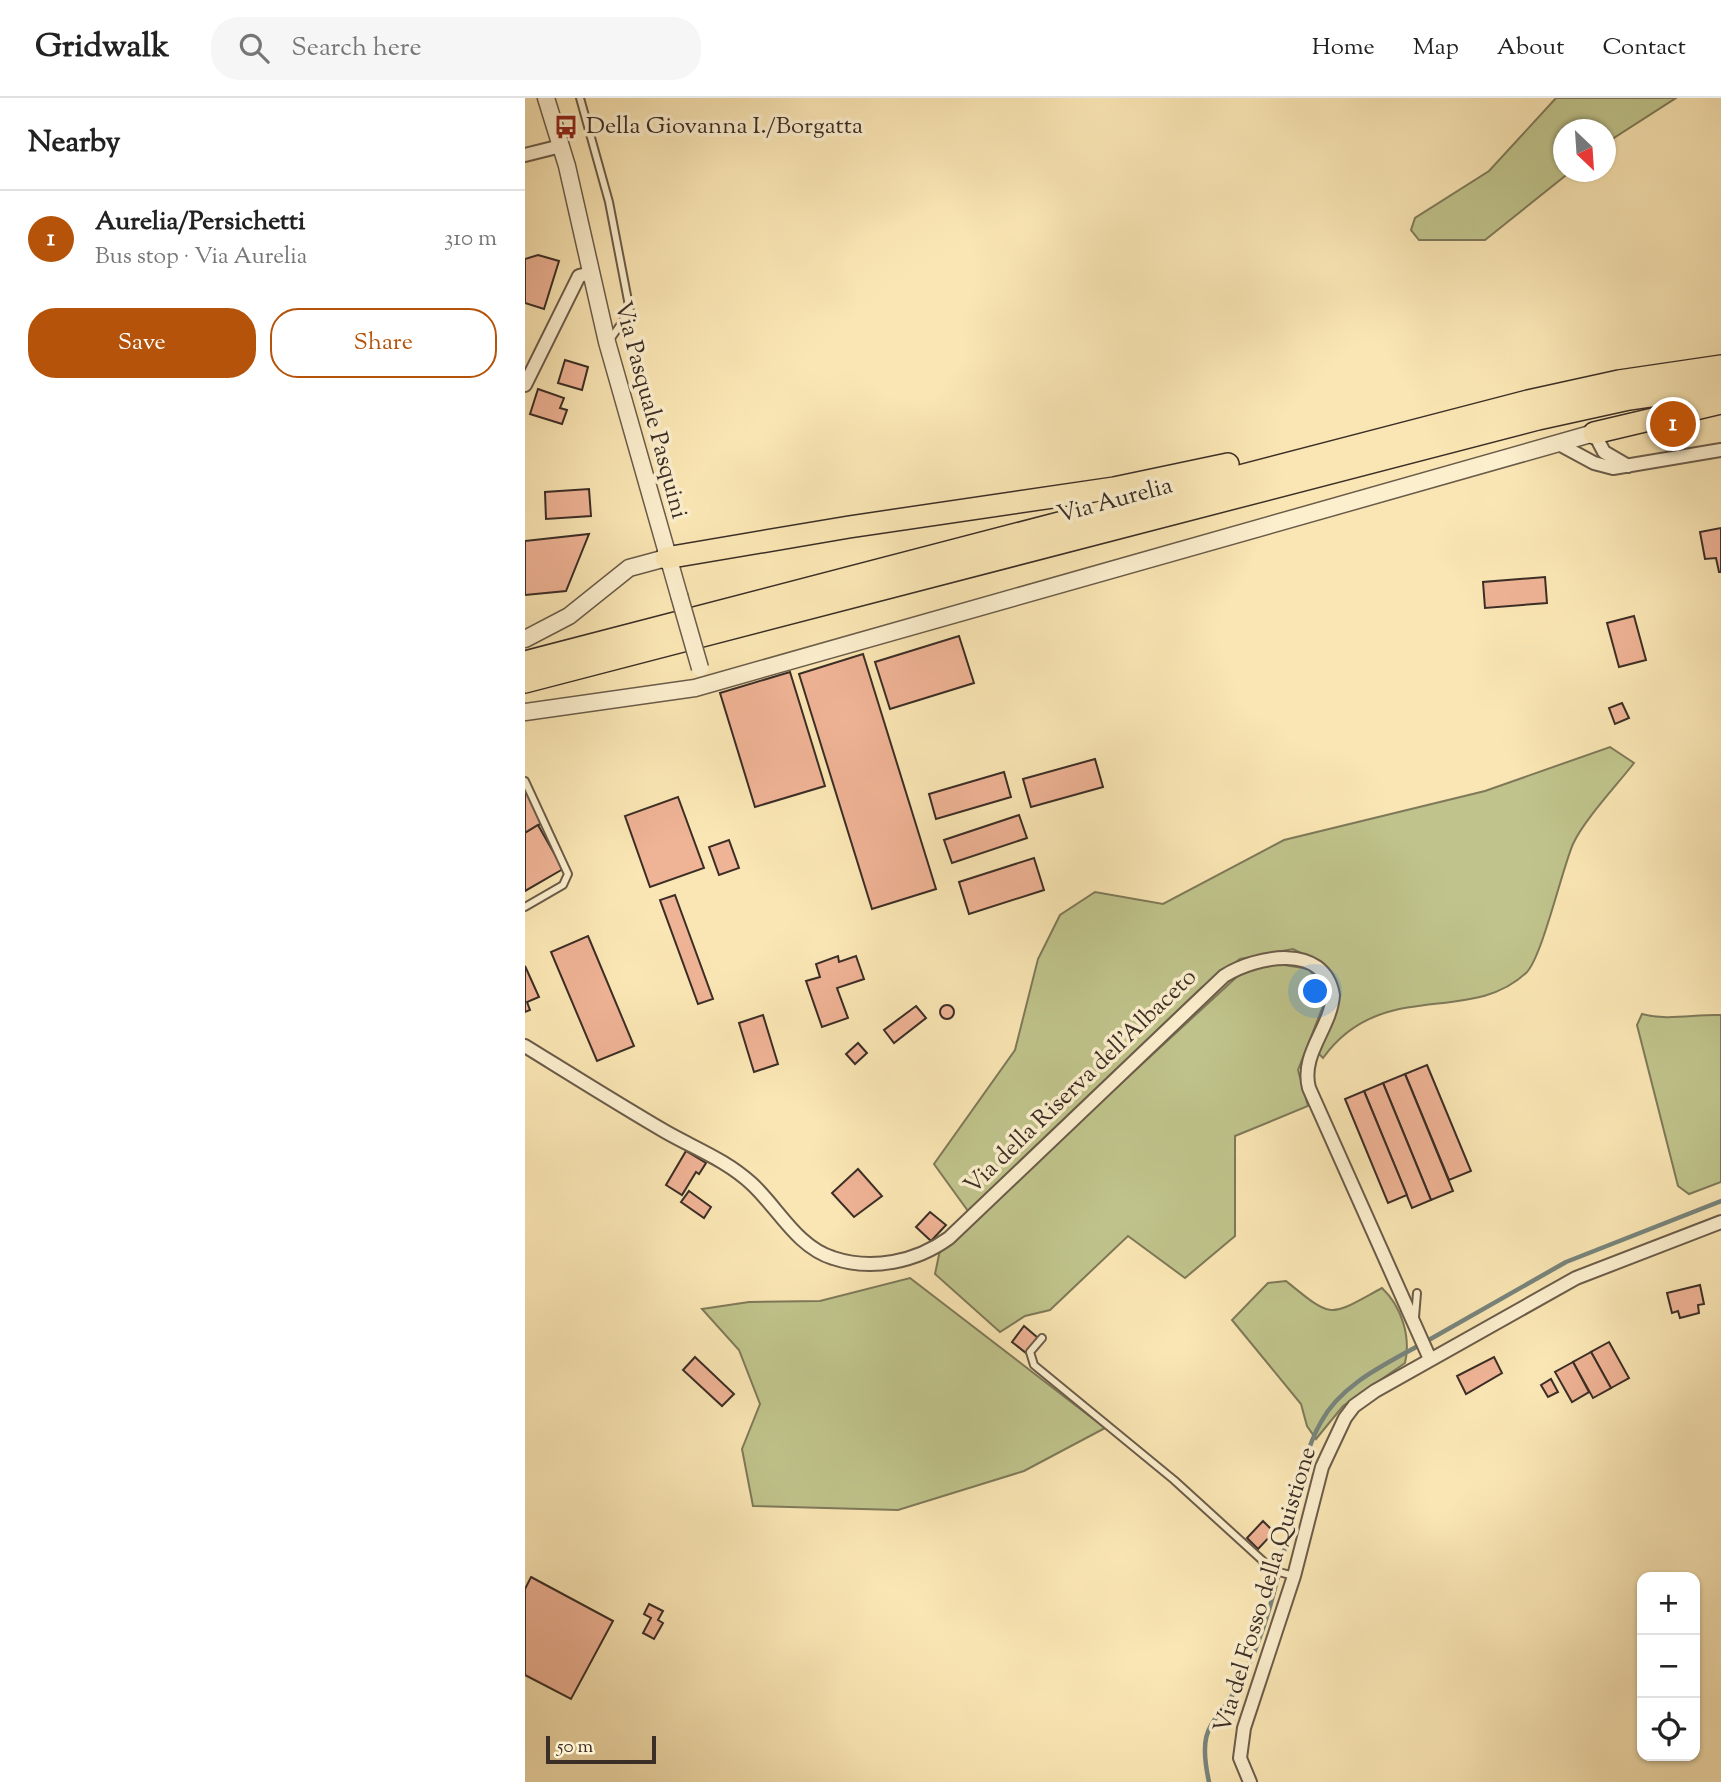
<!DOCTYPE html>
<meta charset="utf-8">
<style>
body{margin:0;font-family:"Sorts Mill Goudy",serif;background:#f6f6f6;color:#222}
.controls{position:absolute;right:21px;bottom:21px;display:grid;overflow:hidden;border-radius:14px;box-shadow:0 2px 5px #0004}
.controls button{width:63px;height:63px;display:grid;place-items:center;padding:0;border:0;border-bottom:2px solid #e0e0e0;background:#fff;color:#222;font:35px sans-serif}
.compass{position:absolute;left:1028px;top:21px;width:63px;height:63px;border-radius:50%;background:#fff;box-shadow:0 2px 5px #0004;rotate:155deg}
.scale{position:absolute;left:21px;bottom:18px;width:110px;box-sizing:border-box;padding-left:7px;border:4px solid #3b2e26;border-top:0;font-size:19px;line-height:24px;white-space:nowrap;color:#3b2e26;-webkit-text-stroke:5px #fcefce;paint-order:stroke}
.you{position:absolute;left:791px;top:894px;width:24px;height:24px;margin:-18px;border:5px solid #fff;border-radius:50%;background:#1a73e8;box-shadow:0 0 0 10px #1a73e833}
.badge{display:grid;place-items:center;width:46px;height:46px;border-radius:50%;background:#b45309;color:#fff;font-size:23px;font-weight:700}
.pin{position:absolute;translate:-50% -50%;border:4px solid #fff;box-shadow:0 2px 7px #0006}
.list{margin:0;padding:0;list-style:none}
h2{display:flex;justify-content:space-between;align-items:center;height:91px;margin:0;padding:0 28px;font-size:30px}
h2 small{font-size:23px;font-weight:400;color:#767676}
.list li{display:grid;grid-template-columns:46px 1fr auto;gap:21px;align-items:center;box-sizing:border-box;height:98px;padding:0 28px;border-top:2px solid #e0e0e0}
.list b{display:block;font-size:26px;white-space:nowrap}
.list p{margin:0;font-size:23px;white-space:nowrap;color:#767676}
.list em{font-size:23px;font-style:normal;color:#767676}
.actions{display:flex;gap:14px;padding:21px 28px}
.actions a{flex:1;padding:16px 0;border:2px solid #b45309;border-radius:28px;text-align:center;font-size:24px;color:#b45309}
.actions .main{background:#b45309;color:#fff}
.icon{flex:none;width:38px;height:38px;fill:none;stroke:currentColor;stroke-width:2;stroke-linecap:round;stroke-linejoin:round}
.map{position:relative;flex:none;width:1196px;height:1684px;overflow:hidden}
header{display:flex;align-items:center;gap:42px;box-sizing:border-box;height:98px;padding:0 35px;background:#fff;border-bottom:2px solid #e0e0e0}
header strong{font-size:33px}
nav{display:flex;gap:38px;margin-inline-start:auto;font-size:24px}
.search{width:490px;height:63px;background:#f6f6f6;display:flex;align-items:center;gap:18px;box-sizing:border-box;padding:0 24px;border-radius:28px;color:#767676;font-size:26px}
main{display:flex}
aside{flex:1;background:#fff}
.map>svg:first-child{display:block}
.green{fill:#c0c48c;stroke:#7e7959;stroke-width:2}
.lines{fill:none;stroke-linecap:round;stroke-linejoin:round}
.stream{stroke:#78847c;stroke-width:4.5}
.building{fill:#efb395;stroke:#3b2e26;stroke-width:2}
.service-casing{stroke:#6b5c4a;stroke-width:10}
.minor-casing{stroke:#6b5c4a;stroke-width:16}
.tertiary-casing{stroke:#6b5c4a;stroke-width:19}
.trunk-casing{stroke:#3b2e26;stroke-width:24}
.service{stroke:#fcefce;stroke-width:6}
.minor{stroke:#fcefce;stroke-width:12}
.tertiary{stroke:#fcefce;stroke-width:16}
.trunk{stroke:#fae6b4;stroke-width:21}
.tertiary-bridge-casing{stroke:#6b5c4a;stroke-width:19;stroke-linecap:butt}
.tertiary-bridge{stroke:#fcefce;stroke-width:16}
.labels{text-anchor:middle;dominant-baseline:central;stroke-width:7;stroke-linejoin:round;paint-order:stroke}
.poi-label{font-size:24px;fill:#3b2e26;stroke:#fcefce;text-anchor:start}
.street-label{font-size:24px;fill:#3b2e26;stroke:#fcefce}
</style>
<header>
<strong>Gridwalk</strong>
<div class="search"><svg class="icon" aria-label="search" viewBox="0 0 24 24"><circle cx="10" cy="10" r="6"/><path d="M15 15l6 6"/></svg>Search here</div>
<nav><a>Home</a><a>Map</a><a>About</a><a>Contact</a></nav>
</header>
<main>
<aside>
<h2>Nearby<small></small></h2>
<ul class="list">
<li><span class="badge">1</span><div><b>Aurelia/Persichetti</b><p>Bus stop · Via Aurelia</p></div><em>310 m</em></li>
</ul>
<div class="actions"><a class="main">Save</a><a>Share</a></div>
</aside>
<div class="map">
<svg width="1196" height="1684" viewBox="0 0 1196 1684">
<rect width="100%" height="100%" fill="#fae6b4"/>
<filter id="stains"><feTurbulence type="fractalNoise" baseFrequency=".00286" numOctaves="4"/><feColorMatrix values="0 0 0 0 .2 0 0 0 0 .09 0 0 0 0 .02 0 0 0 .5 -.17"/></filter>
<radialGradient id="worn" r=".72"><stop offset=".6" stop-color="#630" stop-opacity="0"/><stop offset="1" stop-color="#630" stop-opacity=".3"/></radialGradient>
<g class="green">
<path d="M1031,0H1151L1081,45L1080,32H1038V74H1045L960,142H894L886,132L890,120L964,73Z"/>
<path d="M1085,649L1109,665C1092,687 1059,722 1048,746C1037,771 1017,860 1001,875C945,928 856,879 798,960L792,954L808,908L792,863L768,851L715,861L676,890L443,1113L409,1066L490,952L513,861L535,817L570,794L638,806L759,742L960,693Z"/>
<path d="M747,865L784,871L802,898L773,972L783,1008L710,1038V1138L660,1180L603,1138L525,1212L500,1218L475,1234L410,1176L415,1152L716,875Z"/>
<path d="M1117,916C1142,923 1170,916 1196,917V1084L1164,1096L1153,1088L1112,927Z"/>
<path d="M385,1180L580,1330L499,1373L373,1412L228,1408L217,1351L235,1306L214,1252L177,1211L224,1204L295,1203Z"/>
<path d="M761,1183C809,1222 803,1219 857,1190C877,1209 886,1239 880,1265L818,1308L791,1341L782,1328L776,1306L707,1222L743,1185Z"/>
</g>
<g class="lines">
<g class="stream">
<path d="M902,1243L1041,1164L1196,1103"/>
<path d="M684,1684C670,1620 694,1628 718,1579C744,1528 756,1466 769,1410C775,1382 781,1350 796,1324C815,1288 857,1268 891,1249"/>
</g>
</g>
<g class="building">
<path d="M13,157L34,163L19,211L0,205V161Z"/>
<path d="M40,262L63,269L57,292L33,285Z"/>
<path d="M13,291L39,300L35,310L42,312L37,326L5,316Z"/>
<path d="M64,391L66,418L21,421L20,394Z"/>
<path d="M1196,430V474H1194L1191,460L1180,461L1175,434Z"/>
<path d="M64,436L41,493L0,497V443Z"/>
<path d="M1020,479L1022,505L960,510L958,484Z"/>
<path d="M1109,518L1121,562L1094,569L1082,525Z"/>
<path d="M434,538L449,585L365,611L350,564Z"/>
<path d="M338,556L411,791L347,811L274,576Z"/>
<path d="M265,574L300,688L230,709L195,595Z"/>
<path d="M1097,605L1104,620L1090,626L1084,610Z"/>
<path d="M570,661L578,689L506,709L498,681Z"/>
<path d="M479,674L486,699L411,721L404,696Z"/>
<path d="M0,691L19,724L0,735Z"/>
<path d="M153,699L179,770L125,789L100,718Z"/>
<path d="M494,717L502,740L427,765L419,742Z"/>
<path d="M13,727L38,771L0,793V735Z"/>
<path d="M204,742L214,770L194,777L184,749Z"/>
<path d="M509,760L519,792L444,816L434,784Z"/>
<path d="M150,797L188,901L173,906L135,802Z"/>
<path d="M63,838L109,948L72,963L26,854Z"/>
<path d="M313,858L314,864L331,858L339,881L312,890L323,920L297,929L281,883L295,879L291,866Z"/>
<path d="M0,868L14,899L2,904L5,912L0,914Z"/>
<circle cx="422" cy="914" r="7"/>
<path d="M391,908L401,920L369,945L359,932Z"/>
<path d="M238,917L253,966L229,974L214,925Z"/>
<path d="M333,945L342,955L330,966L321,956Z"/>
<path d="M902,967L946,1073L924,1082L880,976Z"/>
<path d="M880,976L928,1093L906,1102L858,985Z"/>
<path d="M858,985L906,1102L887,1110L839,993Z"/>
<path d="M839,993L882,1097L863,1105L820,1001Z"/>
<path d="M161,1053L181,1065L174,1076L171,1074L157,1097L141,1087Z"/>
<path d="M333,1071L357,1098L329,1119L307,1095Z"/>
<path d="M164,1093L186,1109L179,1120L156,1104Z"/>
<path d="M405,1114L421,1127L406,1143L391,1129Z"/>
<path d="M1175,1187L1179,1206L1173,1207L1174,1215L1155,1220L1153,1213L1147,1215L1142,1195Z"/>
<path d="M499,1228L513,1240L501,1255L487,1244Z"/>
<path d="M1084,1244L1104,1280L1086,1290L1066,1254Z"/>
<path d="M1066,1254L1086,1290L1068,1300L1048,1264Z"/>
<path d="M170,1259L209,1296L197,1308L158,1272Z"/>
<path d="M969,1259L977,1275L941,1296L932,1278Z"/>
<path d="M1048,1264L1064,1294L1047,1304L1030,1274Z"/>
<path d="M1026,1281L1033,1294L1023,1299L1016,1287Z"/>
<path d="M738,1423L749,1434L733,1451L722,1440Z"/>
<path d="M6,1479L88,1523L46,1601L0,1577V1491Z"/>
<path d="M124,1506L138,1513L133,1522L138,1525L129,1541L118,1535L126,1520L119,1516Z"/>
</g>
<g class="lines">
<g class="service-casing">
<g id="service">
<path d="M55,0L84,104L105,213L84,243"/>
<path d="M0,683L43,776L38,787L0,809"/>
<path d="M890,1219L892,1195"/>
<path d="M517,1240L505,1254L509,1267L649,1382L738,1463L739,1470L769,1478"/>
</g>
</g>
<g class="minor-casing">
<g id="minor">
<path d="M0,57L36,48"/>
<path d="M0,287L54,178L66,175"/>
<path d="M1069,335L1079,354L1103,368"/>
<path d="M1032,345L1069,365L1088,370L1196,352"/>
<path d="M0,948C47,977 93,1006 141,1034C171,1051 201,1062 227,1086C253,1110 272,1149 308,1160C347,1173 391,1164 424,1140L699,878C731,858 799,844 808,897C806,930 775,956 784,990L905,1261"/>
<path d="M725,1684L715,1660L719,1630L769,1478L797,1369L820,1320L829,1308L850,1293L1051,1180L1196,1124"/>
</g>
</g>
<g class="tertiary-casing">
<g id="tertiary">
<path d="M21,0L42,68L82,244L154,497"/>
<path d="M0,541L44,518L104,470L141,460"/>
<path d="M0,614L170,590L1069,335"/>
</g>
</g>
<g class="trunk-casing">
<g id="trunk">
<path d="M1069,335L1196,305"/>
<path d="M141,460L324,429L589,390L703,366"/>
<path d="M0,564L1003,303L1094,283L1196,268"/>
<path d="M0,584L1013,321L1104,301L1196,288"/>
</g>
</g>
<use href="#service" class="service"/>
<use href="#minor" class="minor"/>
<use href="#tertiary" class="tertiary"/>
<use href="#trunk" class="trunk"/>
<g class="tertiary-bridge-casing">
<path id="tertiary-bridge" d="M154,497L175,570"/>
</g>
<use href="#tertiary-bridge" class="tertiary-bridge"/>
</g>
<defs>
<g id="bus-bare" transform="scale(1.89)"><path d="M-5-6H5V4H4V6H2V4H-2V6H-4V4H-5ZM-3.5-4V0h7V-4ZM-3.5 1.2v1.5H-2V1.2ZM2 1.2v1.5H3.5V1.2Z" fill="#8f2418" stroke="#fcefce" stroke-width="2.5" paint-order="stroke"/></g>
</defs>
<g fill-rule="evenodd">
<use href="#bus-bare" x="41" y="29"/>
</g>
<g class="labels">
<g class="poi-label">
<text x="61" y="29">Della Giovanna I./Borgatta</text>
</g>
<g class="street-label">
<text transform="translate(125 312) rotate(75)">Via Pasquale Pasquini</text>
<text transform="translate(590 403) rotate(-15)">Via Aurelia</text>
<text transform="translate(556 984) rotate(-44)">Via della Riserva dell'Albaceto</text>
<text transform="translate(741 1492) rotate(-73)">Via del Fosso della Quistione</text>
</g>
</g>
<rect width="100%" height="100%" filter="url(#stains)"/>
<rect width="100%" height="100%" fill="url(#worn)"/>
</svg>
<div class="controls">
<button>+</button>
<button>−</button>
<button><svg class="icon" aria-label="locate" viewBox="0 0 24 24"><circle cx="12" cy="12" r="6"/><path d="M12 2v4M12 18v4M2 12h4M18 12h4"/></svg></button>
</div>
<svg class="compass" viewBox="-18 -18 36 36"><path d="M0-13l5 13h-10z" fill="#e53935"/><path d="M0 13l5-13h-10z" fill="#767676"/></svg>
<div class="scale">50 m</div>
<div class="you"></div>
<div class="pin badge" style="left:1148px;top:326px">1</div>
</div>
</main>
